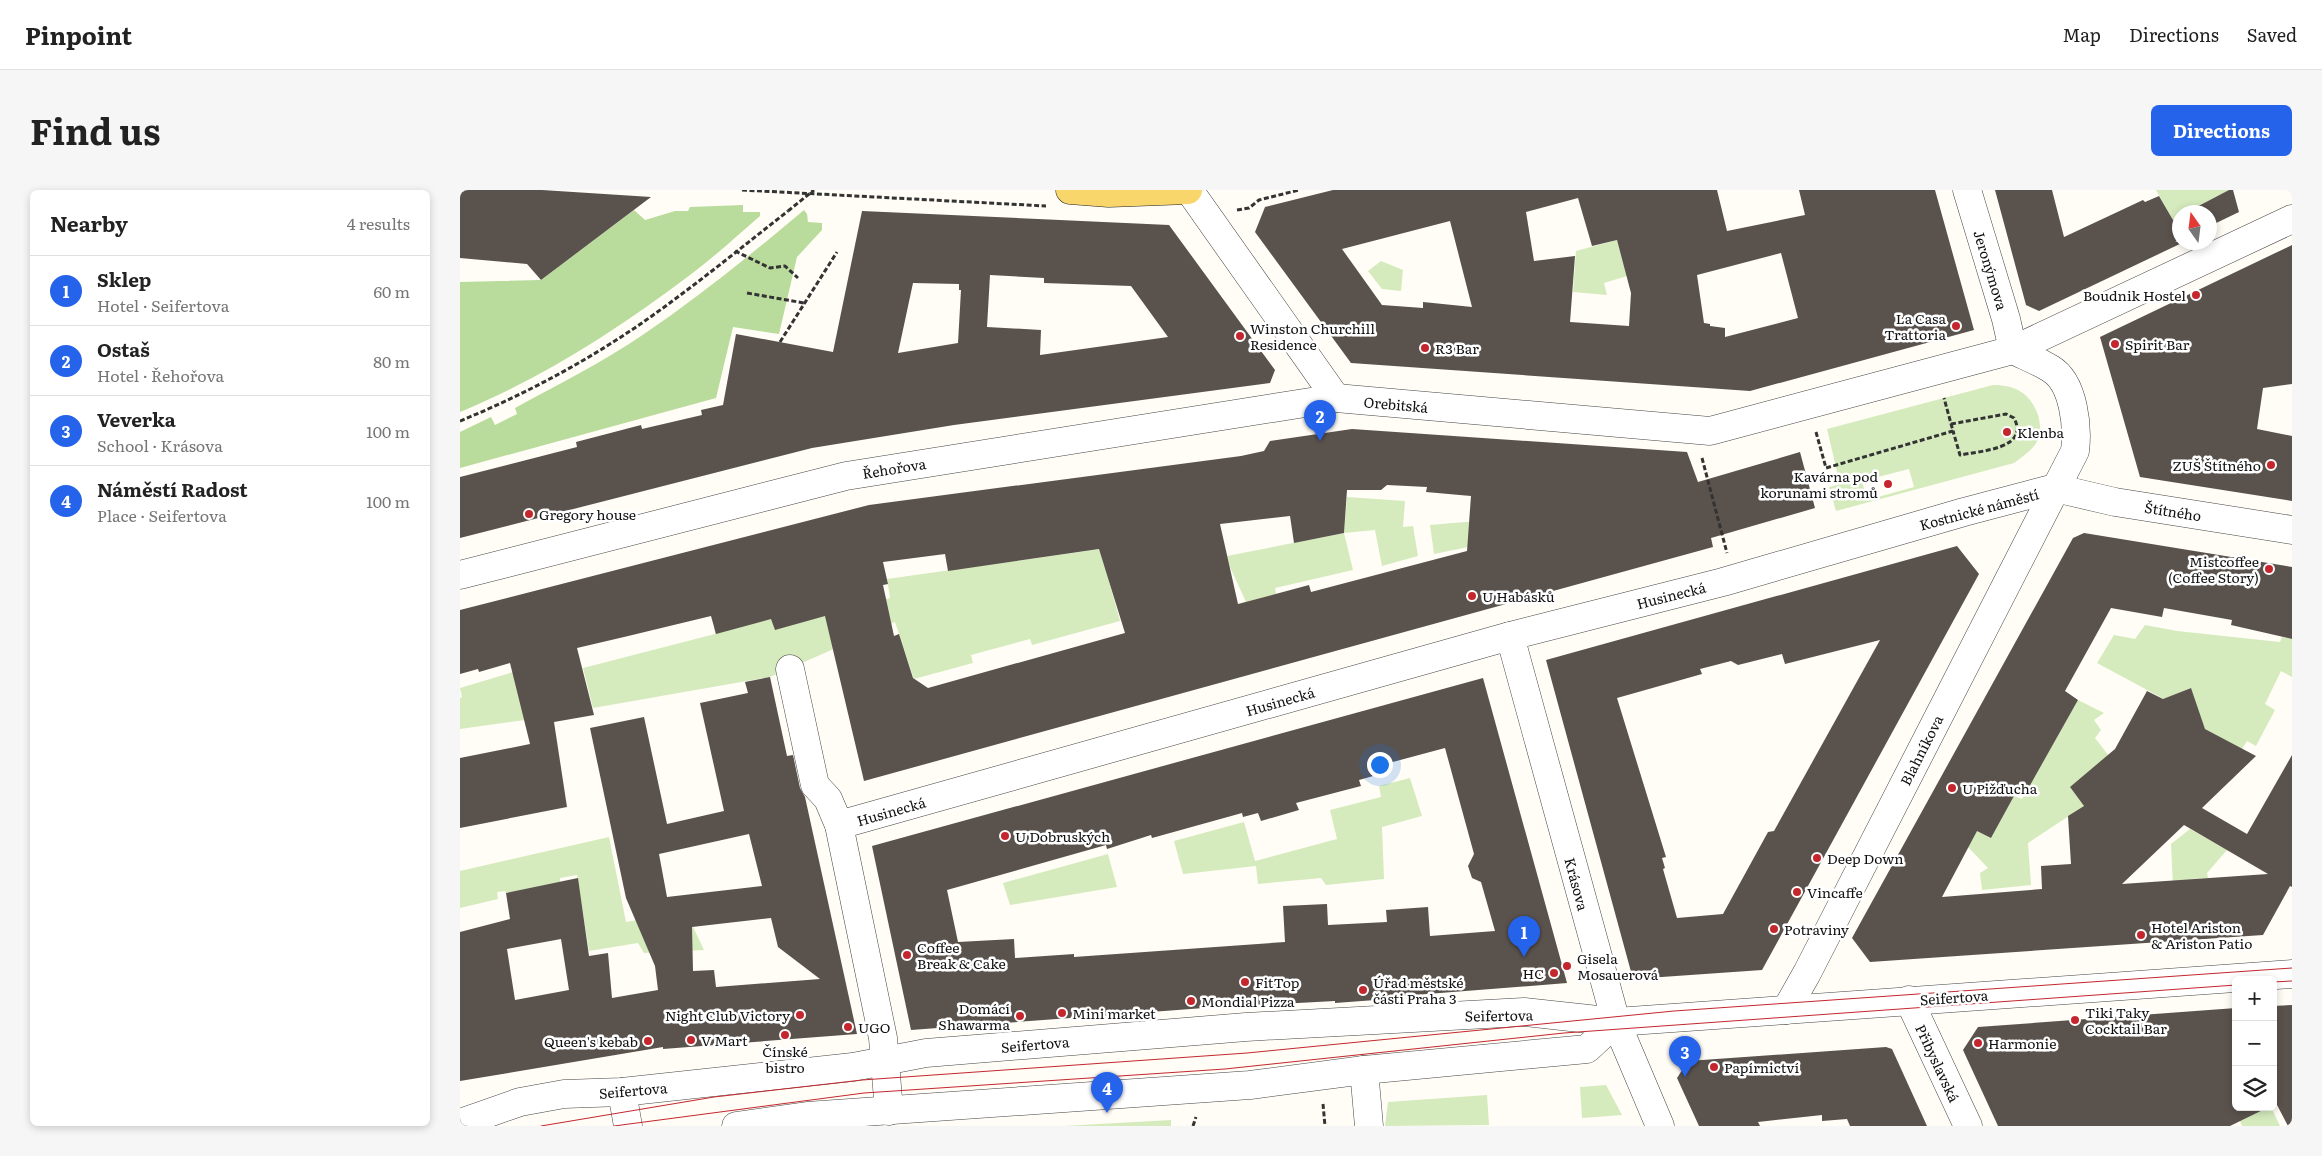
<!DOCTYPE html>
<meta charset="utf-8">
<style>
body{margin:0;font-family:Literata,serif;background:#f6f6f6;color:#222}
.controls{position:absolute;right:15px;bottom:15px;display:grid;overflow:hidden;border-radius:8px;box-shadow:0 2px 8px #0003}
.controls button{width:45px;height:45px;display:grid;place-items:center;padding:0;border:0;border-bottom:1px solid #e0e0e0;background:#fff;color:#222;font:25px sans-serif}
.compass{position:absolute;left:1712px;top:15px;width:45px;height:45px;border-radius:50%;background:#fff;box-shadow:0 2px 8px #0003;rotate:346deg}
.you{position:absolute;left:919px;top:574px;width:18px;height:18px;margin:-12px;border:4px solid #fff;border-radius:50%;background:#1a73e8;box-shadow:0 0 0 8px #1a73e833}
.badge{display:grid;place-items:center;width:32px;height:32px;border-radius:50%;background:#2563eb;color:#fff;font-size:16px;font-weight:700}
.pin{position:absolute;translate:-50% -41px;filter:drop-shadow(0 1px 2px #0008)}
.pin::after{content:'';position:absolute;top:26px;width:18px;height:15px;background:inherit;clip-path:polygon(0 0,100% 0,50% 100%)}
.list{margin:0;padding:0;list-style:none}
h2{display:flex;justify-content:space-between;align-items:center;height:65px;margin:0;padding:0 20px;font-size:21px}
h2 small{font-size:16px;font-weight:400;color:#767676}
.list li{display:grid;grid-template-columns:32px 1fr auto;gap:15px;align-items:center;box-sizing:border-box;height:70px;padding:0 20px;border-top:1px solid #e0e0e0}
.list b{display:block;font-size:19px;white-space:nowrap}
.list p{margin:0;font-size:16px;white-space:nowrap;color:#767676}
.list em{font-size:16px;font-style:normal;color:#767676}
.icon{flex:none;width:28px;height:28px;fill:none;stroke:currentColor;stroke-width:2;stroke-linecap:round;stroke-linejoin:round}
.map{position:relative;flex:none;width:1832px;height:936px;overflow:hidden;border-radius:8px}
header{display:flex;align-items:center;gap:30px;box-sizing:border-box;height:70px;padding:0 25px;background:#fff;border-bottom:1px solid #e0e0e0}
header strong{font-size:24px}
nav{display:flex;gap:28px;margin-inline-start:auto;font-size:18px}
.intro{display:flex;align-items:center;justify-content:space-between;box-sizing:border-box;height:120px;padding:0 30px}
h1{margin:0;font-size:35px}
.button{padding:12px 22px;border-radius:8px;background:#2563eb;color:#fff;font-size:18px;font-weight:700}
main{display:flex;gap:30px;padding:0 30px}
aside{flex:1;background:#fff;border-radius:8px;box-shadow:0 2px 8px #0003}
.map>svg:first-child{display:block}
.green{fill:#d5ebbd;fill-rule:evenodd}
.forest{fill:#b9dc9c}
.building{fill:#5a524d;fill-rule:evenodd}
.lines{fill:none;stroke-linecap:round;stroke-linejoin:round}
.minor-casing{stroke:#444;stroke-width:29}
.major-casing{stroke:#222;stroke-width:29}
.path{stroke:#333;stroke-width:3;stroke-dasharray:5 2.5;stroke-linecap:butt}
.minor{stroke:#fff;stroke-width:28}
.major{stroke:#f9d66b;stroke-width:28}
.tram{stroke:#c4262e;stroke-width:1}
.path-bridge{stroke:#333;stroke-width:3;stroke-dasharray:5 2.5;stroke-linecap:butt}
.poi-dot{fill:#c4262e;stroke:#fff;stroke-width:2}
.labels{text-anchor:middle;dominant-baseline:central;stroke-width:5;stroke-linejoin:round;paint-order:stroke}
.street-label{font-size:14px;fill:#111;stroke:#fff}
.poi-label{font-size:14px;fill:#111;stroke:#fff;text-anchor:start}
</style>
<header>
<strong>Pinpoint</strong>
<nav><a>Map</a><a>Directions</a><a>Saved</a></nav>
</header>
<div class="intro"><h1>Find us</h1><a class="button">Directions</a></div>
<main>
<aside>
<h2>Nearby<small>4 results</small></h2>
<ul class="list">
<li><span class="badge">1</span><div><b>Sklep</b><p>Hotel · Seifertova</p></div><em>60 m</em></li>
<li><span class="badge">2</span><div><b>Ostaš</b><p>Hotel · Řehořova</p></div><em>80 m</em></li>
<li><span class="badge">3</span><div><b>Veverka</b><p>School · Krásova</p></div><em>100 m</em></li>
<li><span class="badge">4</span><div><b>Náměstí Radost</b><p>Place · Seifertova</p></div><em>100 m</em></li>
</ul>
</aside>
<div class="map">
<svg width="1832" height="936" viewBox="0 0 1832 936">
<rect width="100%" height="100%" fill="#fffdf5"/>
<g class="green">
<path d="M1696,0H1769L1727,22H1720L1719,27L1713,30Z"/>
<path d="M1157,50L1167,86L1144,93L1147,105L1113,102L1116,61Z"/>
<path d="M921,71L943,80L941,101L922,99L908,81Z"/>
<path d="M1533,195C1556,195 1570,203 1578,225C1580,231 1581,242 1579,248C1574,259 1564,266 1554,273L1376,321L1369,297L1380,294L1367,239ZM1449,279L1454,297L1407,310L1402,291Z"/>
<path d="M887,307L945,311L943,337L953,336L958,366L922,376L915,340L884,343L893,380L815,398L816,404L786,412L770,377L767,366L884,343Z"/>
<path d="M1017,331L1023,354L974,364L970,335Z"/>
<path d="M662,356L649,391L660,431L572,455L570,449L511,465L513,473L454,489L435,432L310,487L133,518L123,478L255,444L254,436L309,421L379,422L430,408L427,389Z"/>
<path d="M1685,435L1717,441L1820,452L1822,447L1832,449V487L1821,481L1805,514L1815,520L1796,556L1787,551L1782,559L1745,539L1730,498L1704,509L1637,473L1654,445L1675,449Z"/>
<path d="M53,482L65,530L0,539V508L2,507L0,498Z"/>
<path d="M1618,510L1644,523L1634,530L1641,540L1635,548L1649,566L1610,597L1624,616L1568,653L1571,695L1522,700L1520,683L1528,678L1508,657L1514,638L1531,648L1554,606L1562,609Z"/>
<path d="M950,588L962,626L922,637L924,689L866,695L861,688L798,694L796,676L723,684L714,651L784,632L795,671L877,649L870,620L921,607L919,596Z"/>
<path d="M1730,639L1767,660L1747,683L1748,688L1732,689L1713,696L1711,654Z"/>
<path d="M149,647L166,732L226,722L244,760L184,763L178,753L129,761L117,685L100,688V692L46,703L45,701L37,702L38,709L0,718V681Z"/>
<path d="M648,664L657,697L550,715L543,693Z"/>
<path d="M1146,895L1162,925L1122,928L1120,897Z"/>
<path d="M1027,905L1029,935L925,936L928,912Z"/>
<path d="M1809,917H1811L1820,936H1782L1780,931Z"/>
<path d="M711,930V936H603Z"/>
</g>
<g class="forest">
<path d="M283,15V22H300V26C277,46 254,67 230,85C159,139 82,188 0,222V92L81,90L174,20L185,30L215,21H228L230,17Z"/>
<path d="M344,20L347,24L348,32L362,33V40L337,67L319,144L273,137L256,208L0,278V242L31,227L35,235L57,224L55,218C99,194 143,172 184,144C240,106 293,63 344,20Z"/>
</g>
<g class="building">
<path d="M0,0H82L191,7L81,90L67,74L0,68Z"/>
<path d="M873,0H1257L1267,41L1345,25L1339,0H1475L1514,140L1290,201L891,173L795,42L805,17ZM1118,8L1132,56L1157,50L1171,103L1169,136L1110,132L1115,66L1074,71L1066,22ZM990,31L1012,117L963,112V118L922,115L882,59ZM1321,63L1338,128L1265,147V138L1250,136V134L1244,133L1237,85Z"/>
<path d="M1535,0H1592L1604,47L1683,10L1685,12L1699,6L1713,30L1720,27V50L1715,52H1724L1579,121L1566,115Z"/>
<path d="M1769,0H1773L1779,22L1750,36V22H1727Z"/>
<path d="M402,21L709,35L815,180L810,193L494,235L352,258L0,348V287L117,257L116,252L181,235L182,239L242,225L241,220L263,215L276,144L373,162ZM530,85L584,88V93L671,96L708,147L580,165L581,140L527,137ZM453,93L499,94V100H501L498,153L438,163Z"/>
<path d="M1832,55V194L1803,198L1797,239L1832,246V311L1680,287L1640,147Z"/>
<path d="M892,239L1227,262L1238,292L1340,262L1355,318L1251,348L1253,357L404,591L365,426L315,440L311,429L256,444L251,426L164,447L117,458L134,525L94,532L107,617L0,638V568L70,554L50,473L19,482L18,479L0,484V420L409,315L781,266L804,261L810,251ZM927,295L967,297L966,302L1011,306L1007,361L851,402L849,395L778,414L760,334L830,326L834,353L884,343L887,300H921ZM639,359L665,443L468,498L453,488L439,444L434,446L423,395L428,394L423,372L485,364L488,381Z"/>
<path d="M1624,343L1832,377V449L1771,435L1772,430L1704,418L1702,427L1651,418L1605,501L1618,510L1564,606H1554L1531,648L1517,641L1482,707L1582,699L1581,676L1611,674L1608,626L1624,616L1610,597L1655,559L1687,501L1703,509L1731,498L1745,539L1796,566L1742,618L1787,644L1832,565V697L1830,696L1803,745L1410,772L1392,748L1613,348ZM1724,635L1808,684L1662,694Z"/>
<path d="M1497,356L1519,384L1302,780L1173,789L1086,470ZM1420,450L1314,641L1308,642L1263,724L1217,728L1203,679L1205,678L1202,668L1206,667L1157,508L1242,484L1240,479L1271,471L1278,475L1322,464L1325,474Z"/>
<path d="M310,487L327,566L333,565L340,598L345,607L397,844L203,859V857L0,891V742L50,729L46,703L118,688L129,766L148,763L152,808L198,800L195,776L166,708L130,538L184,527L207,634L264,621L240,513L288,503L285,492ZM289,644L302,696L207,707L199,664ZM311,728L318,757L360,789L256,797L254,780L233,781L232,737ZM101,749L109,800L55,810L47,759Z"/>
<path d="M1023,488L1107,793L929,807V809L875,813V811L744,818L451,840L412,656ZM985,558L1014,664L1008,676L1012,688L1021,692L1035,741L970,746L968,717L926,720L927,732L868,735L867,714L823,716L825,752L614,767V764L555,768L554,749L498,752L487,700L646,655L647,659L691,645L692,648L782,623L783,627L798,623L801,631L839,620L836,613L901,596L899,590L931,581L929,573Z"/>
<path d="M1832,815V936H1828L1816,913L1813,915V816Z"/>
<path d="M1776,818V917H1809L1770,936H1538L1503,860L1518,837Z"/>
<path d="M1426,857L1432,859L1467,936H1390L1387,929L1362,931V925L1298,932L1300,936H1239L1217,888L1228,871Z"/>
</g>
<g class="lines">
<g class="minor-casing">
<g id="minor">
<path d="M729,0L876,208"/>
<path d="M1507,0L1546,129L1553,160"/>
<path d="M0,385L386,286L876,208L1250,241L1553,160L1832,29"/>
<path d="M1050,446L1156,832L1200,936"/>
<path d="M330,479L355,595L368,609L379,635L423,848L429,921"/>
<path d="M379,635L1050,446L1263,392L1504,322L1595,298L1655,312L1832,340"/>
<path d="M1449,810L1508,936"/>
<path d="M1326,820L1347,783L1615,261C1618,237 1614,193 1591,179C1580,172 1565,166 1553,160"/>
<path d="M904,880L909,936"/>
<path d="M162,902L168,936"/>
<path d="M0,933L60,912L104,904L162,902L393,877L466,863L786,837L1064,822L1156,832L1832,784"/>
<path d="M276,936L347,926L790,895L904,880L1127,859L1156,832"/>
</g>
</g>
<g class="major-casing">
<path id="major" d="M610,0L649,3L728,0"/>
</g>
<g class="path">
<path d="M282,0L586,16"/>
<path d="M777,20L789,18L799,10L839,0"/>
<path d="M275,61L310,78L325,76L338,88"/>
<path d="M287,103L344,113"/>
<path d="M320,152L377,62"/>
<path d="M0,231C66,204 131,169 189,128C237,94 282,57 328,21"/>
<path d="M1491,234L1546,224L1554,228C1570,259 1520,261 1500,265L1493,241"/>
<path d="M1356,242L1366,278L1493,241L1484,208"/>
<path d="M1242,268L1267,363"/>
<path d="M863,914L865,936"/>
<path d="M733,936L736,927"/>
</g>
<use href="#minor" class="minor"/>
<use href="#major" class="major"/>
<g class="tram">
<path d="M1813,792L1832,791"/>
<path d="M81,936L254,907L402,890L787,863L1214,821L1832,778"/>
<path d="M154,936L404,903L765,879L1104,843L1776,795"/>
</g>
<path class="path-bridge" d="M328,21L354,0"/>
</g>
<g class="poi-dot">
<circle cx="1736" cy="105" r="5"/>
<circle cx="1496" cy="136" r="5"/>
<circle cx="780" cy="146" r="5"/>
<circle cx="1655" cy="154" r="5"/>
<circle cx="965" cy="158" r="5"/>
<circle cx="1547" cy="242" r="5"/>
<circle cx="1811" cy="275" r="5"/>
<circle cx="1428" cy="294" r="5"/>
<circle cx="69" cy="324" r="5"/>
<circle cx="1809" cy="379" r="5"/>
<circle cx="1012" cy="406" r="5"/>
<circle cx="1492" cy="598" r="5"/>
<circle cx="545" cy="646" r="5"/>
<circle cx="1357" cy="668" r="5"/>
<circle cx="1337" cy="702" r="5"/>
<circle cx="1314" cy="739" r="5"/>
<circle cx="1681" cy="745" r="5"/>
<circle cx="447" cy="765" r="5"/>
<circle cx="1107" cy="776" r="5"/>
<circle cx="1094" cy="783" r="5"/>
<circle cx="785" cy="792" r="5"/>
<circle cx="903" cy="800" r="5"/>
<circle cx="731" cy="811" r="5"/>
<circle cx="602" cy="823" r="5"/>
<circle cx="340" cy="825" r="5"/>
<circle cx="560" cy="826" r="5"/>
<circle cx="1615" cy="830" r="5"/>
<circle cx="388" cy="837" r="5"/>
<circle cx="325" cy="845" r="5"/>
<circle cx="231" cy="850" r="5"/>
<circle cx="188" cy="851" r="5"/>
<circle cx="1518" cy="853" r="5"/>
<circle cx="1254" cy="877" r="5"/>
</g>
<g class="labels">
<g class="street-label">
<text transform="translate(1531 80) rotate(73)">Jeronýmova</text>
<text transform="translate(936 214) rotate(5)">Orebitská</text>
<text transform="translate(434 278) rotate(-9)">Řehořova</text>
<text transform="translate(1519 319) rotate(-15)">Kostnické náměstí</text>
<text transform="translate(1713 321) rotate(9)">Štítného</text>
<text transform="translate(1211 405) rotate(-14)">Husinecká</text>
<text transform="translate(820 511) rotate(-16)">Husinecká</text>
<text transform="translate(1461 560) rotate(-63)">Blahníkova</text>
<text transform="translate(431 621) rotate(-16)">Husinecká</text>
<text transform="translate(1117 694) rotate(75)">Krásova</text>
<text transform="translate(1494 807) rotate(-4)">Seifertova</text>
<text transform="translate(1039 825) rotate(-1)">Seifertova</text>
<text transform="translate(575 854) rotate(-5)">Seifertova</text>
<text transform="translate(1478 873) rotate(65)">Přibyslavská</text>
<text transform="translate(173 900) rotate(-5)">Seifertova</text>
</g>
<g class="poi-label">
<text x="1726" y="105" text-anchor="end">Boudnik Hostel</text>
<text x="1486" y="128" text-anchor="end">La Casa<tspan x="1486" dy="16">Trattoria</tspan></text>
<text x="790" y="138">Winston Churchill<tspan x="790" dy="16">Residence</tspan></text>
<text x="1665" y="154">Spirit Bar</text>
<text x="975" y="158">R3 Bar</text>
<text x="1557" y="242">Klenba</text>
<text x="1801" y="275" text-anchor="end">ZUŠ Štítného</text>
<text x="1418" y="286" text-anchor="end">Kavárna pod<tspan x="1418" dy="16">korunami stromů</tspan></text>
<text x="79" y="324">Gregory house</text>
<text x="1799" y="371" text-anchor="end">Mistcoffee<tspan x="1799" dy="16">(Coffee Story)</tspan></text>
<text x="1022" y="406">U Habásků</text>
<text x="1502" y="598">U Pižďucha</text>
<text x="555" y="646">U Dobruských</text>
<text x="1367" y="668">Deep Down</text>
<text x="1347" y="702">Vincaffe</text>
<text x="1691" y="737">Hotel Ariston<tspan x="1691" dy="16">&amp; Ariston Patio</tspan></text>
<text x="1324" y="739">Potraviny</text>
<text x="457" y="757">Coffee<tspan x="457" dy="16">Break &amp; Cake</tspan></text>
<text x="1117" y="768">Gisela<tspan x="1117" dy="16">Mosauerová</tspan></text>
<text x="1084" y="783" text-anchor="end">HC</text>
<text x="795" y="792">FitTop</text>
<text x="913" y="792">Úřad městské<tspan x="913" dy="16">části Praha 3</tspan></text>
<text x="741" y="811">Mondial Pizza</text>
<text x="550" y="818" text-anchor="end">Domácí<tspan x="550" dy="16">Shawarma</tspan></text>
<text x="1625" y="822">Tiki Taky<tspan x="1625" dy="16">Cocktail Bar</tspan></text>
<text x="612" y="823">Mini market</text>
<text x="330" y="825" text-anchor="end">Night Club Victory</text>
<text x="398" y="837">UGO</text>
<text x="241" y="850">V Mart</text>
<text x="178" y="851" text-anchor="end">Queen's kebab</text>
<text x="1528" y="853">Harmonie</text>
<text x="325" y="861" text-anchor="middle">Čínské<tspan x="325" dy="16">bistro</tspan></text>
<text x="1264" y="877">Papírnictví</text>
</g>
</g>
</svg>
<div class="controls">
<button>+</button>
<button>−</button>
<button><svg class="icon" aria-label="layers" viewBox="0 0 24 24"><path d="M12 4l9 5-9 5-9-5zM3 14l9 5 9-5"/></svg></button>
</div>
<svg class="compass" viewBox="-18 -18 36 36"><path d="M0-13l5 13h-10z" fill="#e53935"/><path d="M0 13l5-13h-10z" fill="#767676"/></svg>
<div class="you"></div>
<div class="pin badge" style="left:1064px;top:767px">1</div>
<div class="pin badge" style="left:860px;top:251px">2</div>
<div class="pin badge" style="left:1225px;top:887px">3</div>
<div class="pin badge" style="left:647px;top:923px">4</div>
</div>
</main>
